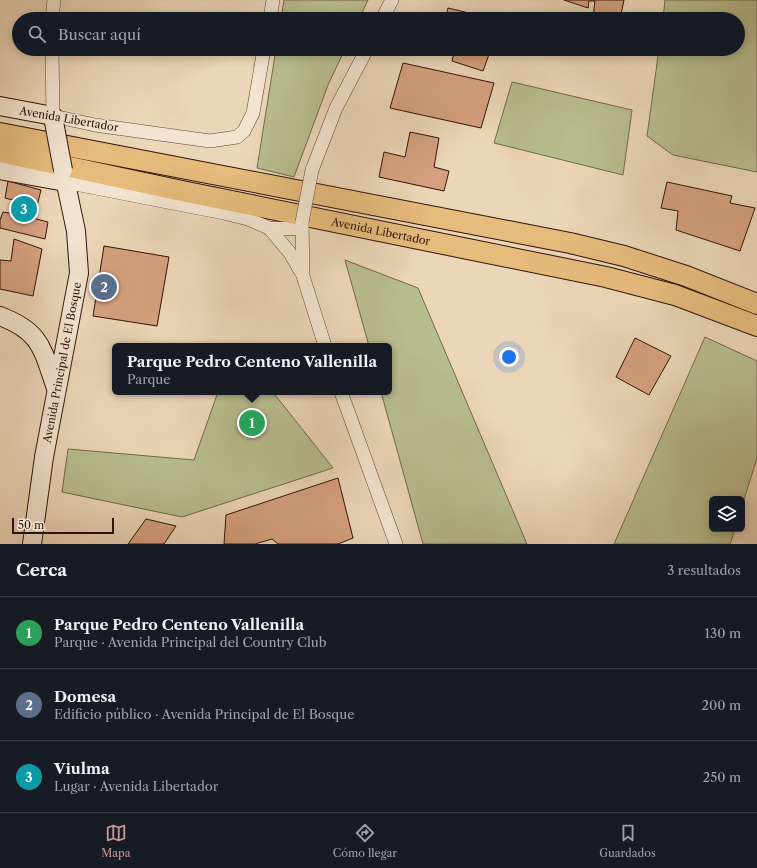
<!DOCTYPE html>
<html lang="es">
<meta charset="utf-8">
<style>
body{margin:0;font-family:"Libre Caslon Text",serif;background:#242831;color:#f1f3f6}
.controls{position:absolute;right:12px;bottom:12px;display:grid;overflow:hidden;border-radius:6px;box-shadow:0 2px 10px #0003}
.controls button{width:36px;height:36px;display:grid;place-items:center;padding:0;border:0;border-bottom:1px solid #363941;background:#171b24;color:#f1f3f6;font:20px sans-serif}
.scale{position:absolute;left:12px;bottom:10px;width:102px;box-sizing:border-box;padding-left:4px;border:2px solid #301207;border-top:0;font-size:11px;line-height:14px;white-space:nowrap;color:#301207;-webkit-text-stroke:3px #f2e4d0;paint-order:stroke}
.you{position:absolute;left:509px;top:357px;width:14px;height:14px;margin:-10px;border:3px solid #fff;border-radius:50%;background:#1a73e8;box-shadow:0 0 0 6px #1a73e833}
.badge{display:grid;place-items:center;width:26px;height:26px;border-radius:50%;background:#c59692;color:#fff;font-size:13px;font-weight:700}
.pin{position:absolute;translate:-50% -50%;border:2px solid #fff;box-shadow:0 1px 4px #0006}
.popup{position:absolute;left:112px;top:343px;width:280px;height:52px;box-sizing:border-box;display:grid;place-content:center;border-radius:6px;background:#171b24;filter:drop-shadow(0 1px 3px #0005);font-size:13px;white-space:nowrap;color:#9ea1a6}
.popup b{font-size:15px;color:#f1f3f6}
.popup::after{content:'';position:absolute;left:50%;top:100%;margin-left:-8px;border:8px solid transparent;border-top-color:#171b24}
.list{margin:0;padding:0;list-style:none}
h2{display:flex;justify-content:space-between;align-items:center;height:52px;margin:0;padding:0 16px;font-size:17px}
h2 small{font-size:13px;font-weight:400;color:#9ea1a6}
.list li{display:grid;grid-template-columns:26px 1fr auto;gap:12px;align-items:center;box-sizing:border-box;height:72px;padding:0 16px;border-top:1px solid #363941}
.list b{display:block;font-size:15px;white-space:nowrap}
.list p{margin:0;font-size:13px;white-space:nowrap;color:#9ea1a6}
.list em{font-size:13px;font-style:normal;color:#9ea1a6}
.icon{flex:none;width:22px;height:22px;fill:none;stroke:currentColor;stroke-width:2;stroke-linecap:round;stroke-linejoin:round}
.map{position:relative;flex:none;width:757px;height:544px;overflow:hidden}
.search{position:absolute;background:#171b24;box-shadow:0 2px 10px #0003;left:12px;right:12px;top:12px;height:44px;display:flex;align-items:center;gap:10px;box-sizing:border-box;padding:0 14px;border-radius:22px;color:#9ea1a6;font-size:15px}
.sheet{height:268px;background:#171b24}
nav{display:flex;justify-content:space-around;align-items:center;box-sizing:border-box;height:56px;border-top:1px solid #363941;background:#171b24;font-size:11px;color:#9ea1a6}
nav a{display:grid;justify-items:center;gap:2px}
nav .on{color:#c59692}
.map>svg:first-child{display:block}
.green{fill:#b8bd8e;stroke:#74684a}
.building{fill:#d5a07e;stroke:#301207}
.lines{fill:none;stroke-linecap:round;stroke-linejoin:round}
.minor-casing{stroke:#5f4333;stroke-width:14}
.secondary-casing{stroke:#301207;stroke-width:20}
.primary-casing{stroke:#301207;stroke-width:22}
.minor{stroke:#f2e4d0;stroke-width:13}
.secondary{stroke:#f2e4d0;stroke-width:18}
.primary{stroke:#e6bb7c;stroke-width:20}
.minor-bridge-casing{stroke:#5f4333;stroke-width:14;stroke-linecap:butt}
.secondary-bridge-casing{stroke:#301207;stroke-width:20;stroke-linecap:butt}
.minor-bridge{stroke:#f2e4d0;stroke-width:13}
.secondary-bridge{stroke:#f2e4d0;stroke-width:18}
.labels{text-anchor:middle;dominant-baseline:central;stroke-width:3;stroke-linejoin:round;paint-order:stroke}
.street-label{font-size:11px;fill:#301207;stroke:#f2e4d0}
</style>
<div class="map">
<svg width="757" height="544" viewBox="0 0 757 544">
<rect width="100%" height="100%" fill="#ebd6b7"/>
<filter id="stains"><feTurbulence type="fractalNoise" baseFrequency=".005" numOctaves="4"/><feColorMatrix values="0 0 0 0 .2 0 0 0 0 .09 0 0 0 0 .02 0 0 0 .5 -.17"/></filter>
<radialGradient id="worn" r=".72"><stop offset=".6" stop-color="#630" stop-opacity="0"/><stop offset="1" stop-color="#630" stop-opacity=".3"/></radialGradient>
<g class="green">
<path d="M284,0H368L359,19H281Z"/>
<path d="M665,0H757V172L673,155L647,136L659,49H738V19H663Z"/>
<path d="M276,49H345L328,85L294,177L257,168Z"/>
<path d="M512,82L632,110L623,175L494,143Z"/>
<path d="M345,260L418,288L527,544H423L381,392H389V346H369Z"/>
<path d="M705,337L757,361V458L742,506V499H712V529H735L730,544H614Z"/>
<path d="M218,392H270L276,396L333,468L182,517L62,492L68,449L194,460Z"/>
</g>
<g class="building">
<path d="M564,0H624L620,19L593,18L595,1H589L588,8Z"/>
<path d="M448,8L486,17V19H445Z"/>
<path d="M455,49H491L483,71L452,61Z"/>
<path d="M403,63L494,83L481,128L390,108Z"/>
<path d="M410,132L439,138L434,167L449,171L444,191L379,177L384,152L405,157Z"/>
<path d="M8,181L41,190L37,206L27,203L29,217L48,222L45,239L0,228V220L3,212L19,215L20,202L5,198Z"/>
<path d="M667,182L732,196L730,203L755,208L740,251L676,230L678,211L661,208Z"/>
<path d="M14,239L42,249L33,296L0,289V260L11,261Z"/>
<path d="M104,246L169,257L157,326L93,316Z"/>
<path d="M635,338L671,356L649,395L616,377Z"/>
<path d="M338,478L353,538L338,544H278L272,539L255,544H224L226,515Z"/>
<path d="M146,519L176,526L164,544H128Z"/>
</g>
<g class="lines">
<g class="minor-casing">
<g id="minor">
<path d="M52,19L54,0"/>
<path d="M270,19L273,0"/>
<path d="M382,19L392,0"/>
<path d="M52,49L53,116L95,125L210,141L237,137L244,131L253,113L264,49"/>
<path d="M312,170L336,108L367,49"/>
<path d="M65,182L224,213L248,219L269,228L302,229"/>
<path d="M302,222L303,276L325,346"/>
<path d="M269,228L290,253L301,272"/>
<path d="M341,392L396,544"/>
</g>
</g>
<g class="secondary-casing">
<g id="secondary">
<path d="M0,106L53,116L54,122"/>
<path d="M0,170L65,182"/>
<path d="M0,316C42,332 42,349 56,388"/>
<path id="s1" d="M32,544L44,457L79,273L76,231L63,170"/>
</g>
</g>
<g class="primary-casing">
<g id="primary">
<path d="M0,133L570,243L624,256L686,276L757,304"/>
<path id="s2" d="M0,152L182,191L606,277L675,295L757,326"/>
</g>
</g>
<use href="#minor" class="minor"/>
<use href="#secondary" class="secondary"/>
<use href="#primary" class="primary"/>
<g class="minor-bridge-casing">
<path id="minor-bridge" d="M302,222L312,170"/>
</g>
<g class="secondary-bridge-casing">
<path id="secondary-bridge" d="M54,122L63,170"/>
</g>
<use href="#minor-bridge" class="minor-bridge"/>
<use href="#secondary-bridge" class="secondary-bridge"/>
</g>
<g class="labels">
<g class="street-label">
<text transform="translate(69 119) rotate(10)">Avenida Libertador</text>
<text stroke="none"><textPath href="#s2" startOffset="389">Avenida Libertador</textPath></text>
<text stroke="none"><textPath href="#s1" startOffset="184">Avenida Principal de El Bosque</textPath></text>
</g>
</g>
<rect width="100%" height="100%" filter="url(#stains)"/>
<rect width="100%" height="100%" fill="url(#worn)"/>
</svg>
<div class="controls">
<button><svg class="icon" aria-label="layers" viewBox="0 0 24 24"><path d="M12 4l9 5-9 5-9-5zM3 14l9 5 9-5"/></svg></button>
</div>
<div class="scale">50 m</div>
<div class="you"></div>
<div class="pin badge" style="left:252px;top:423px;background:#2e9e5b">1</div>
<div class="popup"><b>Parque Pedro Centeno Vallenilla</b>Parque</div>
<div class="pin badge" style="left:104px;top:287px;background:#5c6f8a">2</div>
<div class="pin badge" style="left:24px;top:209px;background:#0f9aa8">3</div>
<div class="search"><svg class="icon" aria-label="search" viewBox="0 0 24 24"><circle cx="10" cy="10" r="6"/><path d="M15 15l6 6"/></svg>Buscar aquí</div>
</div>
<section class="sheet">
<h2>Cerca<small>3 resultados</small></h2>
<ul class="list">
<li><span class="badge" style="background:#2e9e5b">1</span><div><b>Parque Pedro Centeno Vallenilla</b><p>Parque · Avenida Principal del Country Club</p></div><em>130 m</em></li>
<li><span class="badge" style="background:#5c6f8a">2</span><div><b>Domesa</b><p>Edificio público · Avenida Principal de El Bosque</p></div><em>200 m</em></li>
<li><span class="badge" style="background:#0f9aa8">3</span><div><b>Viulma</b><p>Lugar · Avenida Libertador</p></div><em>250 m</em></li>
</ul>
</section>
<nav>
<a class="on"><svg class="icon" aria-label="map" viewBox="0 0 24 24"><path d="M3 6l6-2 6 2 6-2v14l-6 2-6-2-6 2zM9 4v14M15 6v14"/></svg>Mapa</a>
<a><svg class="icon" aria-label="directions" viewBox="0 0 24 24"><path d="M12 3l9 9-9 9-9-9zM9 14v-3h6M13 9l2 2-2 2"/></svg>Cómo llegar</a>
<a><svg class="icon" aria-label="saved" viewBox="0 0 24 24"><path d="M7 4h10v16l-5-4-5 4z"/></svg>Guardados</a>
</nav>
